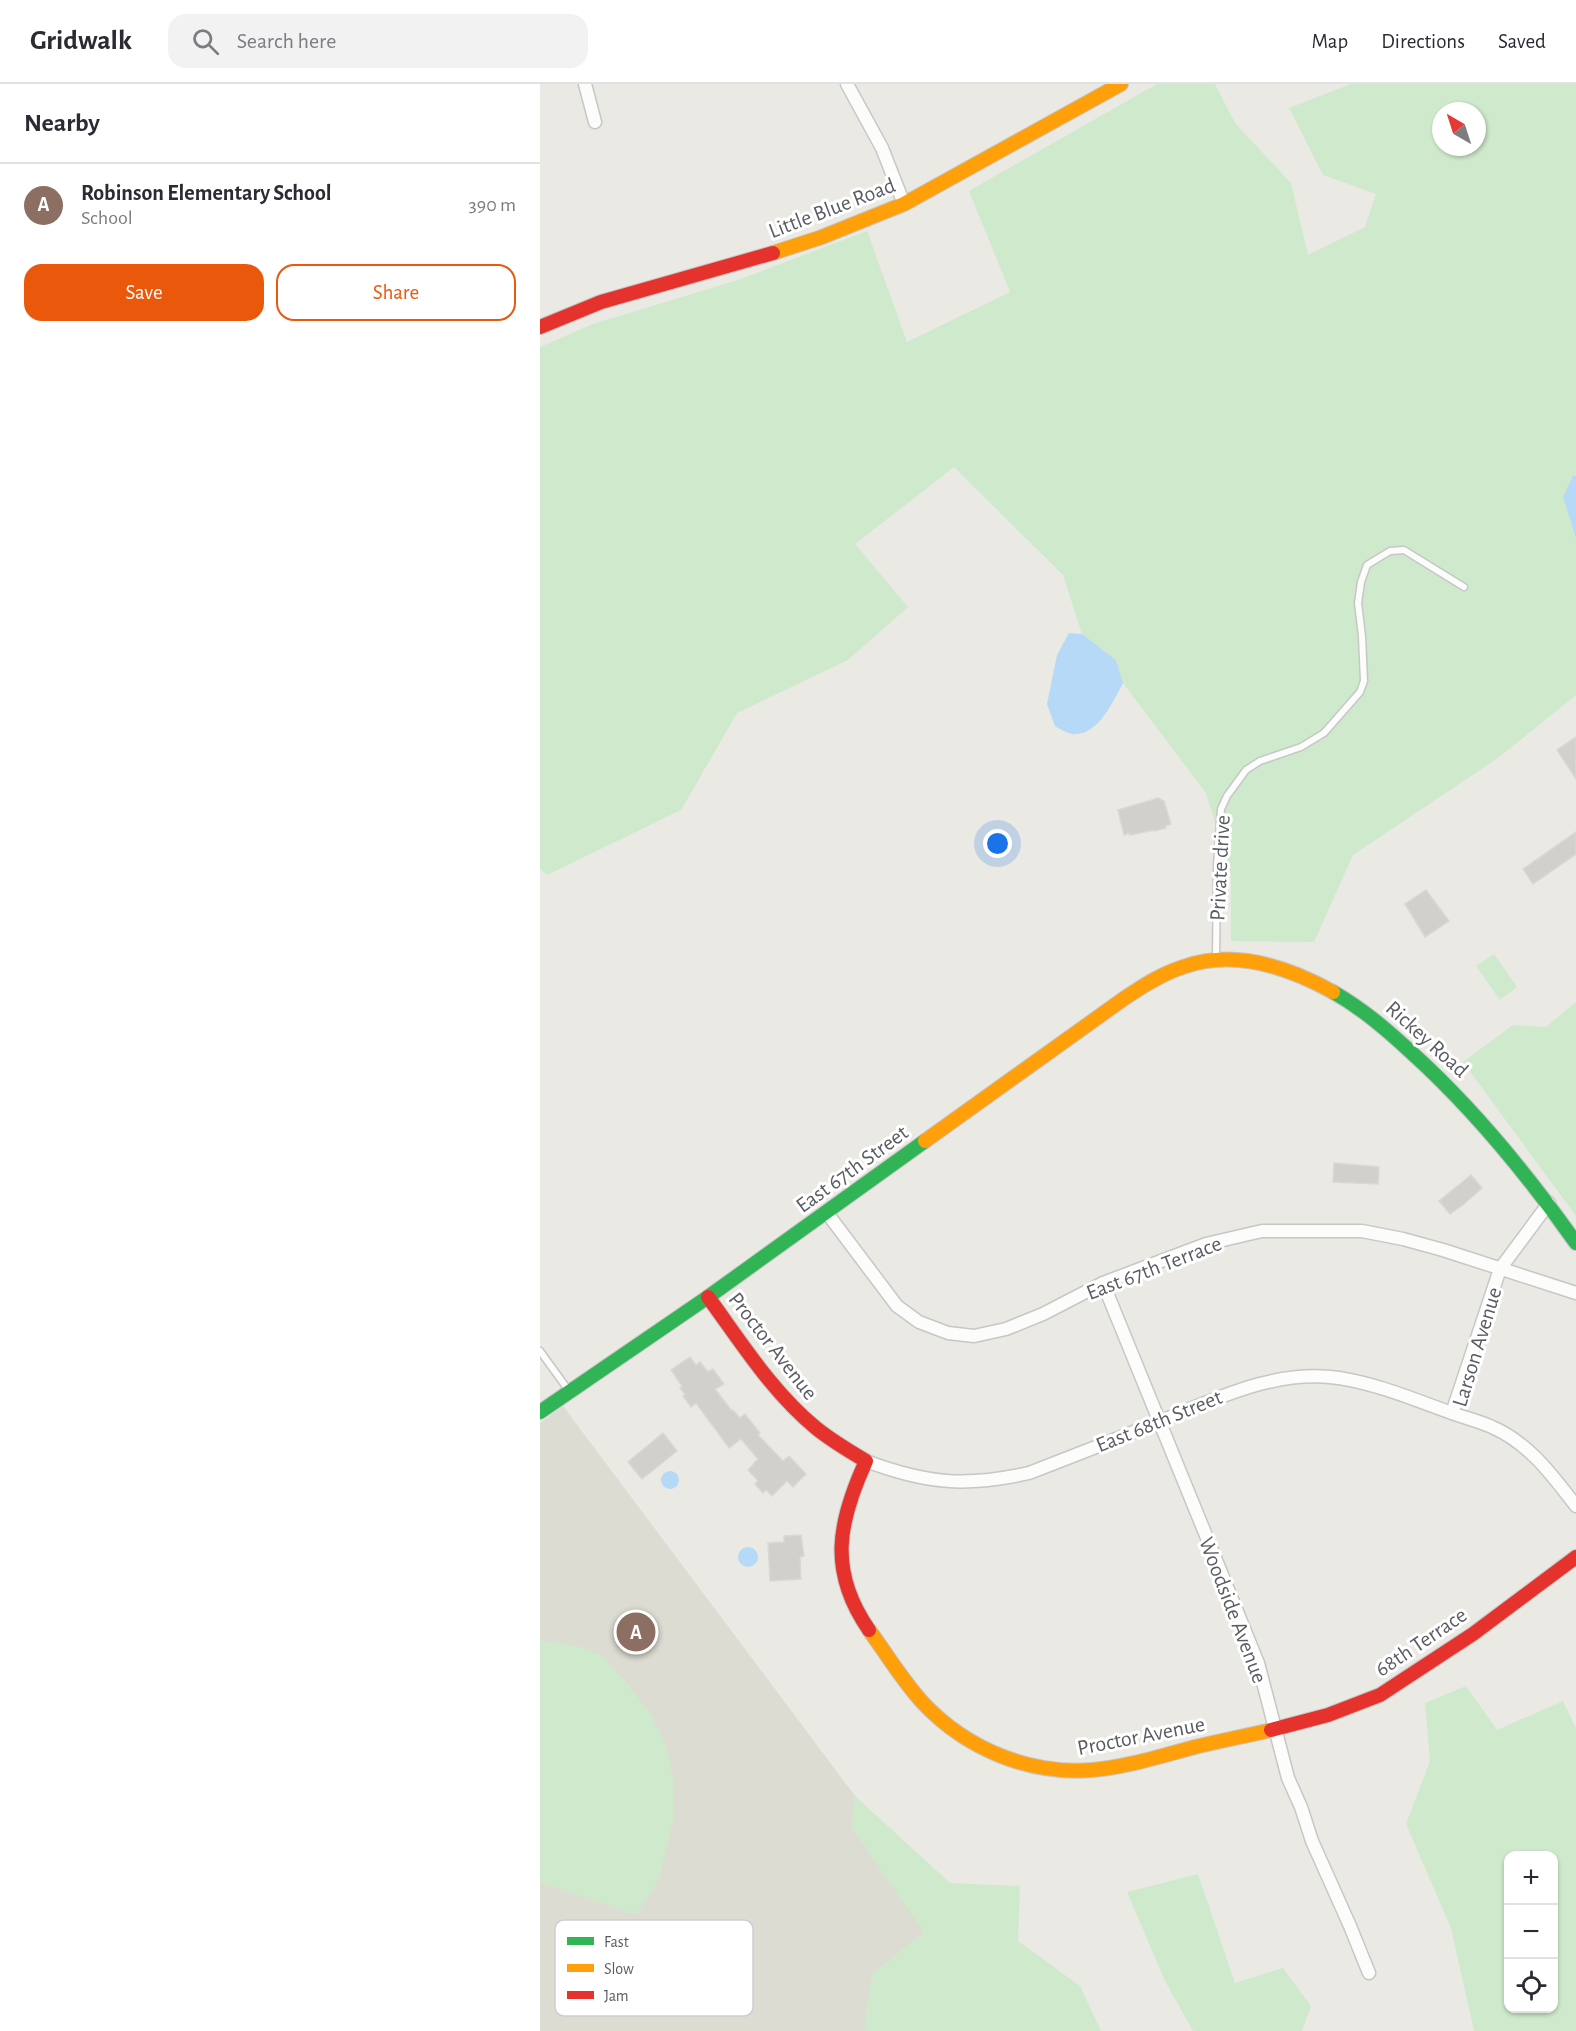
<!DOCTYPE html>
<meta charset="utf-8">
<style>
body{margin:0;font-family:"Alegreya Sans",sans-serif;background:#f2f2f3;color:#2b2b33}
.controls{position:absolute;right:18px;bottom:18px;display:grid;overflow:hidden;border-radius:12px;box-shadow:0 2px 4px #0004}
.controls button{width:54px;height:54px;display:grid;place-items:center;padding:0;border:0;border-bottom:2px solid #e1e1e2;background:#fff;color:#2b2b33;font:30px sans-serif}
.compass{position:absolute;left:892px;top:18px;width:54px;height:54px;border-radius:50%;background:#fff;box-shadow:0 2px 4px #0004;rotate:321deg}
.you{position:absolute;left:458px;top:760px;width:21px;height:21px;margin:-15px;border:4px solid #fff;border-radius:50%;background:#1a73e8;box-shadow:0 0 0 9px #1a73e833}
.badge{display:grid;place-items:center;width:39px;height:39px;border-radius:50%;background:#ea580c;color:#fff;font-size:20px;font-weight:700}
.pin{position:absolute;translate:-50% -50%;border:3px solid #fff;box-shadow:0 2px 6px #0006}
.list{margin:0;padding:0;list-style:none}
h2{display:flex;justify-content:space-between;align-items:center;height:78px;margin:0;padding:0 24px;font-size:26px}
h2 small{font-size:20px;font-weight:400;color:#7c7c81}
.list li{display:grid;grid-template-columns:39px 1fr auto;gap:18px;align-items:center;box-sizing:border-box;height:84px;padding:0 24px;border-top:2px solid #e1e1e2}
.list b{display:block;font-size:22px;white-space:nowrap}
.list p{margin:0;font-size:20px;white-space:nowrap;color:#7c7c81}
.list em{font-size:20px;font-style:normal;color:#7c7c81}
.actions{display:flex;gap:12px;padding:18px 24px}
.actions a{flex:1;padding:14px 0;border:2px solid #ea580c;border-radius:18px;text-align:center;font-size:21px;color:#ea580c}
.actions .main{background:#ea580c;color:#fff}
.icon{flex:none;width:33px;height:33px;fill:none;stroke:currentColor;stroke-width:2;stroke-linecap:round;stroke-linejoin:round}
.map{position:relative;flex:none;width:1036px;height:1947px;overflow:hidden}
header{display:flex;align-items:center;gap:36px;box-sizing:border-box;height:84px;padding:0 30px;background:#fff;border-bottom:2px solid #e1e1e2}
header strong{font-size:28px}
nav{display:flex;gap:33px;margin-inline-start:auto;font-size:21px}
.search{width:420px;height:54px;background:#f2f2f3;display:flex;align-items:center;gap:15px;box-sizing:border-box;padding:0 21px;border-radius:18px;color:#7c7c81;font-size:22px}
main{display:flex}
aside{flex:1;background:#fff}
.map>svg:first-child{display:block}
.education{fill:#dddcd3}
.green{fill:#cfe9cd;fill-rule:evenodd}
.water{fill:#b6d9f7}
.building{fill:#d1d0cd;stroke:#dad8d3;stroke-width:1.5}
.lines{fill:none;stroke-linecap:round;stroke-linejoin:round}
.lane-casing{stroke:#c6c7c6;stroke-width:9}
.street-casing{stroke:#c6c7c6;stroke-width:15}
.fast-casing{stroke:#c5c5c5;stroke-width:16}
.slow-casing{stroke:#c5c5c5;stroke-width:16}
.jam-casing{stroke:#c5c5c5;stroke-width:16}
.lane{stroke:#fcfcfb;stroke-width:6}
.street{stroke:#fcfcfb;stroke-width:12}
.fast{stroke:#30b455;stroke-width:14}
.slow{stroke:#ff9f0a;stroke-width:14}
.jam{stroke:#e5322d;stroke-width:14}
.labels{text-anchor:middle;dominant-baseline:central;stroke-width:6;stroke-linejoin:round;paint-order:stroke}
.street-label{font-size:22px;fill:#595d63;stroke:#fff}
.key{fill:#fff;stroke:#cdced0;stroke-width:1.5}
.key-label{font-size:16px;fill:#595d63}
</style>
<header>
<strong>Gridwalk</strong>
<div class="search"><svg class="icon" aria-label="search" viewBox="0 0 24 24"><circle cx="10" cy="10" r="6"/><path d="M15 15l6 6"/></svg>Search here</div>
<nav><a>Map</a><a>Directions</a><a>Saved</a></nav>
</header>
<main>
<aside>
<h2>Nearby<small></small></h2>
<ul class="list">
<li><span class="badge" style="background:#8d6e63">A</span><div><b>Robinson Elementary School</b><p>School</p></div><em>390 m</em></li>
</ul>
<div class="actions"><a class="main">Save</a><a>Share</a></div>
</aside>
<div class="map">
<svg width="1036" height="1947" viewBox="0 0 1036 1947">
<rect width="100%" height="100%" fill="#eae9e4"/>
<path class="education" d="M23,1322L315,1712L490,1947H0V1339Z"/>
<g class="green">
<path d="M617,0H675L695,39L751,99L768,171L825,143L836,110L783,91L749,24L811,0H1036V611L958,674L813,771L774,858L691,857V790L666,709L583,599L576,576L542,550L523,491L414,383L315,460L368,523L308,576L197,629L141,726L7,791L0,785V263L53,240L201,195L327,147L367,258L470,208L429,107ZM901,27H937V63H901Z"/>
<path d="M954,870L977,903L960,916L936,882Z"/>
<path d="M1036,918V1132L923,978L973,941L1006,943Z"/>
<path d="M0,1557L38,1562L63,1573L86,1598L112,1632L126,1661L133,1695L134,1733L118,1797L96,1831L0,1799Z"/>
<path d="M926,1602L957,1646L1023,1617L1036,1644V1947H934L911,1844L866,1740L890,1677L885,1619ZM969,1772H1014V1924H969Z"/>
<path d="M315,1712L410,1799L480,1802L478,1857L540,1902L561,1947H326L324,1944L332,1890L384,1848L311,1743Z"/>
<path d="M658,1790L695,1899L743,1884L771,1922L762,1947H653L625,1897L587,1808Z"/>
</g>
<g class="water">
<path d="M1033,392H1036V454L1023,413Z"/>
<path d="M529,549L542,550L576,576L583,599C573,617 558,653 532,650C527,649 520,645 515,642L507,620L517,571Z"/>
<circle cx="130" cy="1396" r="9"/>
<circle cx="208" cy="1473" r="10"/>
</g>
<g class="building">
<path d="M1036,653V695L1017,666Z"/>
<path d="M618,714L624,717L631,740L625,742L626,744L614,747V746L590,751V749L584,751L578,726Z"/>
<path d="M1036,748V770L993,800L983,785Z"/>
<path d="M886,806L909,837L885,853L865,820Z"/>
<path d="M794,1079L839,1083L838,1100L793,1098Z"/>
<path d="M931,1091L942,1104L924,1120L910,1130L899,1117Z"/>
<path d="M150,1273L156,1281L160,1278L168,1288L173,1285L184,1300L175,1305L192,1327L193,1326L200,1334L205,1330L220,1349L218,1351L243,1377L249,1372L266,1390L253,1403L247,1397L232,1412L226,1406L223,1409L215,1400L218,1397L208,1386L218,1375L201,1355L189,1364L156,1319L151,1323L143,1312L145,1310L140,1304L142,1302L131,1286Z"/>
<path d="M123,1349L137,1367L102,1395L88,1378Z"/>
<path d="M261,1451L264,1472L260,1473L261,1495L230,1497L228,1459L244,1458V1452Z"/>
</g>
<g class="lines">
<g class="lane-casing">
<g id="lane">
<path d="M676,875L677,781L681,725L687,712L706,686L720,677L761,663L784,649L820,608L824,597L822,552L818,519L821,498L827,481L850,467L864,466L924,503"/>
<path d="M0,1267L29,1307"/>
</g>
</g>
<g class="street-casing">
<g id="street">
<path d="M45,0L55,38"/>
<path d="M307,0L342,64L364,120"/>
<path d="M1009,1119L960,1185L912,1329C925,1334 939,1337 952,1343C989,1359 1012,1391 1036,1422"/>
<path d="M287,1129L357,1222L379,1238L408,1249L434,1252L466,1245L503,1230L563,1199L666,1160L722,1147H822L863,1155L903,1166L1036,1209"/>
<path d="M563,1199L718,1579L748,1694L761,1723L772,1757L810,1842L829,1889"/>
<path d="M326,1377C387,1400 426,1403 489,1389C533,1372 577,1355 621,1337C678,1314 735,1285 799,1294C838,1300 875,1316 912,1329"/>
</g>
</g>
<g class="fast-casing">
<g id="fast">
<path d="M793,908C823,925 847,946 872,969C935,1026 987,1090 1036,1159"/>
<path d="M0,1328L168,1213L385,1057"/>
</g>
</g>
<g class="slow-casing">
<g id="slow">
<path d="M233,169L282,153L364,120L581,0"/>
<path d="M385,1057L582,916C601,903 621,890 643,883C693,865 748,883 793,908"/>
<path d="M329,1546C346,1569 364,1599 384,1620C427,1665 489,1691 552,1686C587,1683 621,1672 655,1663C680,1657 705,1652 731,1646"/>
</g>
</g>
<g class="jam-casing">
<g id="jam">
<path d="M0,243L61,218L233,169"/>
<path d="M168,1213C201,1258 232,1308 276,1344C292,1357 309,1367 326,1377C298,1438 288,1487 329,1546"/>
<path d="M731,1646L788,1631L840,1611L933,1550L1036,1473"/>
</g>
</g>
<use href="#lane" class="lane"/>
<use href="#street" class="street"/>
<use href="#fast" class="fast"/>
<use href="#slow" class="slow"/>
<use href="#jam" class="jam"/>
</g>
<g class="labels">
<g class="street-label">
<text transform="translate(292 124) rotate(-21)">Little Blue Road</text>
<text transform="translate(680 784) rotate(-87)">Private drive</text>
<text transform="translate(887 955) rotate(42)">Rickey Road</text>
<text transform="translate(312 1085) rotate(-36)">East 67th Street</text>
<text transform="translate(614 1184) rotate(-21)">East 67th Terrace</text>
<text transform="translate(233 1262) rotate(52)">Proctor Avenue</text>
<text transform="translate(937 1263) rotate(-73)">Larson Avenue</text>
<text transform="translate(619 1337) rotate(-22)">East 68th Street</text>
<text transform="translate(693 1526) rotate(69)">Woodside Avenue</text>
<text transform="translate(881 1558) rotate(-34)">68th Terrace</text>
<text transform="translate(601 1652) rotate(-11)">Proctor Avenue</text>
</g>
</g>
<rect x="15" y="1836" width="198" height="96" rx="9" class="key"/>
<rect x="27" y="1853" width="27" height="8" fill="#30b455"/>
<rect x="27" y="1880" width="27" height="8" fill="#ff9f0a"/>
<rect x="27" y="1907" width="27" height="8" fill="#e5322d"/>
<g class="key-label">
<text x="64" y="1863">Fast</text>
<text x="64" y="1890">Slow</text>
<text x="64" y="1917">Jam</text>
</g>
</svg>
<div class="controls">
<button>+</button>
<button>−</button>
<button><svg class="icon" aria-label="locate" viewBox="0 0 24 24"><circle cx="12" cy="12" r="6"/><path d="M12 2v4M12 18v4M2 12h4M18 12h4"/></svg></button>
</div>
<svg class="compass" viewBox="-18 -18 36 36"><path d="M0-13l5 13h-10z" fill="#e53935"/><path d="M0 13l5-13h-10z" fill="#7c7c81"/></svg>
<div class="you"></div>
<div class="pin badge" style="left:96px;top:1548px;background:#8d6e63">A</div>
</div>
</main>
